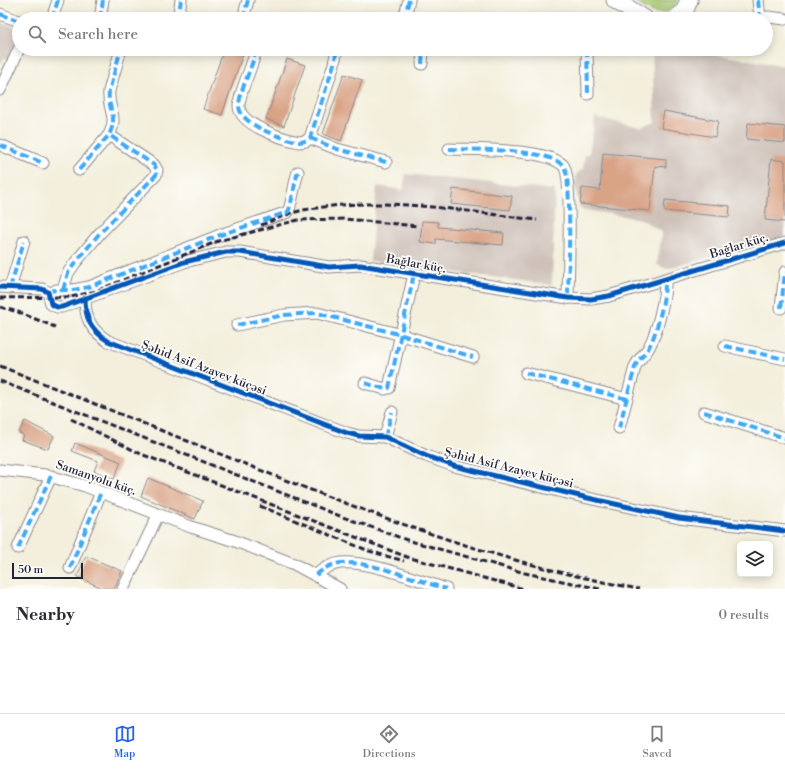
<!DOCTYPE html>
<meta charset="utf-8">
<style>
body{margin:0;font-family:"Libre Bodoni",serif;background:#f7f7f7;color:#2b2b33}
.controls{position:absolute;right:12px;bottom:12px;display:grid;overflow:hidden;border-radius:6px;box-shadow:0 2px 10px #0003}
.controls button{width:36px;height:36px;display:grid;place-items:center;padding:0;border:0;border-bottom:1px solid #e1e1e2;background:#fff;color:#2b2b33;font:20px sans-serif}
.scale{position:absolute;left:12px;bottom:10px;width:71px;box-sizing:border-box;padding-left:4px;border:2px solid #22223b;border-top:0;font-size:11px;line-height:14px;white-space:nowrap;color:#22223b;-webkit-text-stroke:3px #fdfcf7;paint-order:stroke}
.list{margin:0;padding:0;list-style:none}
h2{display:flex;justify-content:space-between;align-items:center;height:52px;margin:0;padding:0 16px;font-size:17px}
h2 small{font-size:13px;font-weight:400;color:#7c7c81}
.icon{flex:none;width:22px;height:22px;fill:none;stroke:currentColor;stroke-width:2;stroke-linecap:round;stroke-linejoin:round}
.map{position:relative;flex:none;width:785px;height:589px;overflow:hidden}
.search{position:absolute;background:#fff;box-shadow:0 2px 10px #0003;left:12px;right:12px;top:12px;height:44px;display:flex;align-items:center;gap:10px;box-sizing:border-box;padding:0 14px;border-radius:22px;color:#7c7c81;font-size:15px}
.sheet{height:124px;background:#fff}
nav{display:flex;justify-content:space-around;align-items:center;box-sizing:border-box;height:56px;border-top:1px solid #e1e1e2;background:#fff;font-size:11px;color:#7c7c81}
nav a{display:grid;justify-items:center;gap:2px}
nav .on{color:#2563eb}
.map>svg:first-child{display:block}
.industrial{fill:#cec1b9}
.green{fill:#a6c56e;stroke:#647454}
.building{fill:#d9a386}
.lines{fill:none;stroke-linecap:round;stroke-linejoin:round}
.minor-casing{stroke:#8a888c;stroke-width:13}
.primary-casing{stroke:#8a888c;stroke-width:19}
.minor{stroke:#fff;stroke-width:11}
.primary{stroke:#fff;stroke-width:17}
.rail{stroke:#22223b;stroke-width:3;stroke-dasharray:6 3;stroke-linecap:butt}
.quiet{stroke:#3fa9f5;stroke-width:4;stroke-dasharray:8 4;stroke-linecap:butt}
.cycleway-casing{stroke:#fdfcf7;stroke-width:8}
.cycleway{stroke:#0057b8;stroke-width:5}
.labels{text-anchor:middle;dominant-baseline:central;stroke-width:3.5;stroke-linejoin:round;paint-order:stroke}
.street-label{font-size:12px;fill:#22223b;stroke:#fdfcf7}
</style>
<div class="map">
<svg width="785" height="589" viewBox="0 0 785 589">
<rect width="100%" height="100%" fill="#fdfcf7"/>
<filter id="ink" filterUnits="userSpaceOnUse"><feTurbulence type="fractalNoise" baseFrequency=".025" numOctaves="2"/><feDisplacementMap in="SourceGraphic" scale="8" xChannelSelector="R" yChannelSelector="G"/><feConvolveMatrix kernelMatrix="1 2 1 2 8 2 1 2 1" color-interpolation-filters="sRGB"/></filter>
<filter id="wash" filterUnits="userSpaceOnUse"><feTurbulence type="fractalNoise" baseFrequency=".012" numOctaves="4" result="noise"/><feDisplacementMap in="SourceGraphic" scale="16" xChannelSelector="R" yChannelSelector="G"/><feGaussianBlur stdDeviation="0.9" result="paint"/><feColorMatrix in="noise" values="0 0 0 0 0 0 0 0 0 0 0 0 0 0 0 0 0 1.4 0 .05"/><feComposite in="paint" operator="in"/></filter>
<g filter="url(#wash)">
<rect width="100%" height="100%" fill="#f3efdc"/>
<g class="industrial">
<path d="M0,22L19,29V36L8,60L4,57L0,65Z"/>
<path d="M652,49H683L785,66V237L667,269L657,265L662,232L641,219L580,209L575,186L576,174L583,169L585,155L589,154L595,117L641,128L655,122Z"/>
<path d="M406,174L555,190L552,285L370,261L377,186L403,190Z"/>
</g>
<path class="green" d="M633,0H679C665,22 649,12 633,0Z"/>
<g id="blocks">
<g class="building">
<path d="M224,49L243,54L222,115L203,109Z"/>
<path d="M287,59L305,65L284,126L266,119Z"/>
<path d="M344,74L362,80L341,141L323,134Z"/>
<path d="M664,111L718,121L715,137L661,128Z"/>
<path d="M748,123L785,127V143L746,139Z"/>
<path d="M603,153L666,159V167L655,166L650,211L580,204L582,188L600,190Z"/>
<path d="M771,159L785,161V222L765,220Z"/>
<path d="M453,189L512,196L510,210L451,204Z"/>
<path d="M665,200L730,206L729,217L664,211Z"/>
<path d="M422,221L438,222V227L504,233L503,245L436,239V244L420,242Z"/>
<path d="M25,421L54,436L48,449L22,440L24,435L19,433Z"/>
<path d="M75,443L121,462L114,479L94,471L98,461L72,451Z"/>
<path d="M148,478L203,501L195,519L141,496Z"/>
<path d="M86,556L122,571L114,589H105L77,577Z"/>
</g>
</g>
</g>
<g filter="url(#ink)">
<use href="#blocks" fill-opacity="0" stroke="#8a888c" stroke-width="1"/>
<g class="lines">
<g class="minor-casing">
<g id="minor">
<path d="M758,0L760,18"/>
<path d="M0,14L19,21"/>
<path d="M52,19L58,0"/>
<path d="M100,19L103,0"/>
<path d="M178,19L181,0"/>
<path d="M243,19L248,0"/>
<path d="M404,19L409,0"/>
<path d="M756,19L768,17L785,19"/>
<path d="M256,49C253,67 240,89 239,105C238,125 284,139 299,142L306,141L310,138L334,64L337,49"/>
<path d="M587,49L588,94"/>
<path d="M422,64L423,49"/>
<path d="M0,90L19,49"/>
<path d="M310,138L337,149L386,162"/>
<path d="M0,145L43,163"/>
<path d="M449,149C475,150 544,148 563,165C573,174 568,279 568,298"/>
<path d="M79,170L109,135"/>
<path d="M0,287L42,289L48,292L51,304L57,307H62L184,262L226,252H240L329,267L360,265L568,298L591,299L609,296L785,243"/>
<path d="M10,288L24,241"/>
<path d="M56,290H73L89,287L220,235L288,212C291,208 295,180 298,172"/>
<path d="M63,290L68,273L75,263L99,234L156,175L157,170L154,165L109,135C119,115 107,110 109,91L121,49"/>
<path d="M85,298C85,319 91,330 108,341L347,433L359,436L385,437L426,456L454,466L588,498L679,518L785,531"/>
<path d="M781,308L785,272"/>
<path d="M237,325L284,315L317,313L402,335L473,357"/>
<path d="M725,346L785,359"/>
<path d="M526,373L627,399"/>
<path d="M365,383L385,389L389,388L414,274"/>
<path d="M704,412L785,438"/>
<path d="M619,428L635,367C638,359 645,355 649,347C657,333 666,296 665,279"/>
<path d="M385,437L392,412"/>
<path d="M0,470L45,475L85,486L191,527L235,541L294,564L340,589"/>
<path d="M18,548L51,476"/>
<path d="M70,568L101,492"/>
<path d="M316,575C323,569 331,564 341,563C371,561 417,580 446,589"/>
<path d="M123,589L158,515"/>
</g>
</g>
<g class="primary-casing">
<g id="primary">
<path d="M615,0L645,19"/>
<path d="M676,19L685,10L689,0"/>
</g>
</g>
<use href="#minor" class="minor"/>
<use href="#primary" class="primary"/>
<g class="rail">
<path d="M261,225C277,219 293,211 310,209C384,196 463,211 537,220"/>
<path d="M0,298L71,297L96,291L218,241L298,220L345,219L417,226"/>
<path d="M0,307L18,312L55,327"/>
<path d="M0,366C80,398 160,430 240,462C370,514 501,564 639,589"/>
<path d="M0,381L340,516L407,540L525,573L600,589"/>
<path d="M71,419L141,454L407,557L524,589"/>
<path d="M260,506L369,551L404,561"/>
</g>
<g class="quiet">
<path d="M758,0L760,18"/>
<path d="M0,14L19,21"/>
<path d="M52,19L58,0"/>
<path d="M100,19L103,0"/>
<path d="M178,19L181,0"/>
<path d="M243,19L248,0"/>
<path d="M404,19L409,0"/>
<path d="M256,49C253,67 240,89 239,105C238,125 284,139 299,142L306,141L310,138L334,64L337,49"/>
<path d="M587,49L588,94"/>
<path d="M422,64L423,49"/>
<path d="M310,138L337,149L386,162"/>
<path d="M0,145L43,163"/>
<path d="M449,149C475,150 544,148 563,165C573,174 568,279 568,298"/>
<path d="M79,170L109,135"/>
<path d="M10,288L24,241"/>
<path d="M63,290L68,273L75,263L99,234L156,175L157,170L154,165L109,135C119,115 107,110 109,91L121,49"/>
<path d="M48,292L55,290H73L89,287L220,235L288,212C291,208 295,180 298,172"/>
<path d="M781,308L785,272"/>
<path d="M237,325L284,315L317,313L402,335L473,357"/>
<path d="M725,346L785,359"/>
<path d="M526,373L627,399"/>
<path d="M365,383L385,389L389,388L414,274"/>
<path d="M704,412L785,438"/>
<path d="M619,428L635,367C638,359 645,355 649,347C657,333 666,296 665,279"/>
<path d="M385,437L392,412"/>
<path d="M18,548L51,476"/>
<path d="M70,568L101,492"/>
<path d="M316,575C323,569 331,564 341,563C371,561 417,580 446,589"/>
</g>
<g class="cycleway-casing">
<g id="cycleway">
<path d="M0,287L42,289L48,292L51,304L57,307H62L184,262L226,252H240L329,267L360,265L568,298L591,299L609,296L785,243"/>
<path d="M85,298C85,319 91,330 108,341L347,433L359,436L385,437L426,456L454,466L588,498L679,518L785,531"/>
</g>
</g>
<use href="#cycleway" class="cycleway"/>
</g>
</g>
<g class="labels">
<g class="street-label">
<text transform="translate(739 246) rotate(-17)">Bağlar küç.</text>
<text transform="translate(416 264) rotate(10)">Bağlar küç.</text>
<text transform="translate(204 368) rotate(21)">Şəhid Asif Azayev küçəsi</text>
<text transform="translate(509 468) rotate(14)">Şəhid Asif Azayev küçəsi</text>
<text transform="translate(96 478) rotate(19)">Samanyolu küç.</text>
</g>
</g>
</svg>
<div class="controls">
<button><svg class="icon" aria-label="layers" viewBox="0 0 24 24"><path d="M12 4l9 5-9 5-9-5zM3 14l9 5 9-5"/></svg></button>
</div>
<div class="scale">50 m</div>
<div class="search"><svg class="icon" aria-label="search" viewBox="0 0 24 24"><circle cx="10" cy="10" r="6"/><path d="M15 15l6 6"/></svg>Search here</div>
</div>
<section class="sheet">
<h2>Nearby<small>0 results</small></h2>
<ul class="list">
</ul>
</section>
<nav>
<a class="on"><svg class="icon" aria-label="map" viewBox="0 0 24 24"><path d="M3 6l6-2 6 2 6-2v14l-6 2-6-2-6 2zM9 4v14M15 6v14"/></svg>Map</a>
<a><svg class="icon" aria-label="directions" viewBox="0 0 24 24"><path d="M12 3l9 9-9 9-9-9zM9 14v-3h6M13 9l2 2-2 2"/></svg>Directions</a>
<a><svg class="icon" aria-label="saved" viewBox="0 0 24 24"><path d="M7 4h10v16l-5-4-5 4z"/></svg>Saved</a>
</nav>
